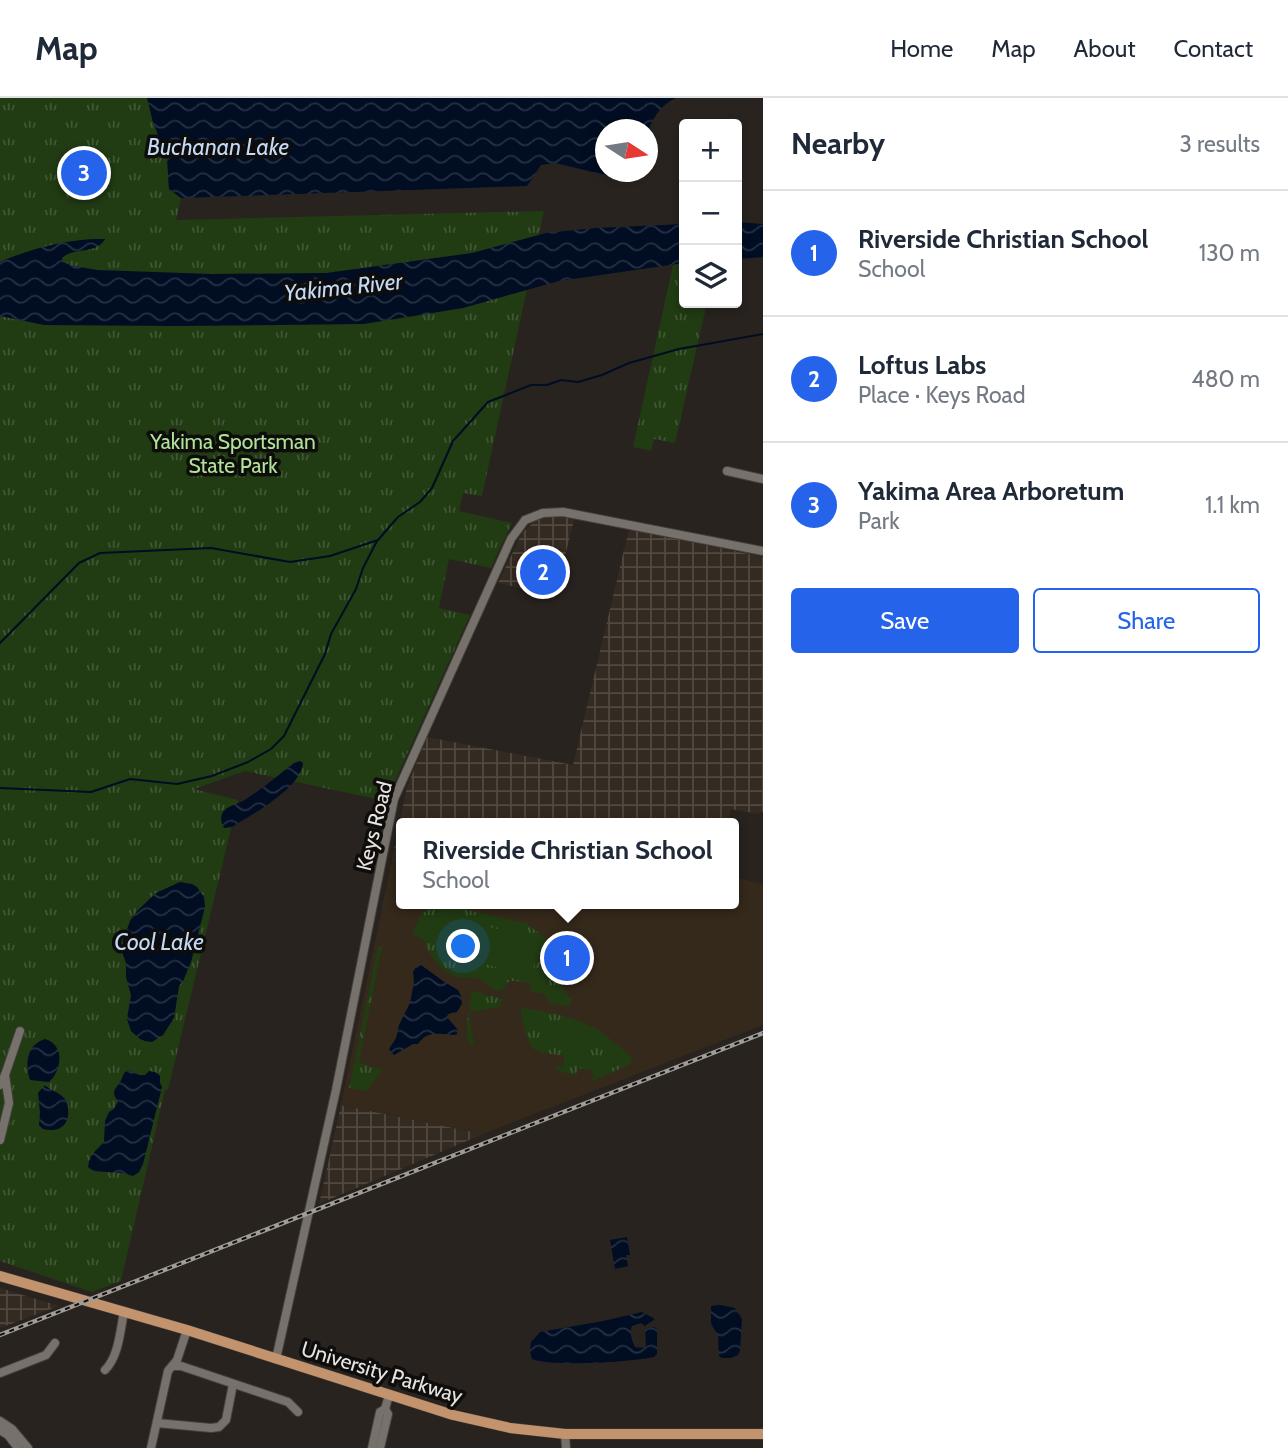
<!DOCTYPE html>
<meta charset="utf-8">
<style>
body{margin:0;font-family:Cabin,sans-serif;background:#f2f2f3;color:#1f2937}
.controls{position:absolute;right:21px;top:21px;display:grid;overflow:hidden;border-radius:7px;box-shadow:0 4px 10px #0003}
.controls button{width:63px;height:63px;display:grid;place-items:center;padding:0;border:0;border-bottom:2px solid #e0e1e3;background:#fff;color:#1f2937;font:35px sans-serif}
.compass{position:absolute;left:595px;top:21px;width:63px;height:63px;border-radius:50%;background:#fff;box-shadow:0 4px 10px #0003;rotate:102deg}
.you{position:absolute;left:464px;top:849px;width:24px;height:24px;margin:-18px;border:5px solid #fff;border-radius:50%;background:#1a73e8;box-shadow:0 0 0 10px #1a73e833}
.badge{display:grid;place-items:center;width:46px;height:46px;border-radius:50%;background:#2563eb;color:#fff;font-size:23px;font-weight:700}
.pin{position:absolute;translate:-50% -50%;border:4px solid #fff;box-shadow:0 2px 7px #0006}
.popup{position:absolute;left:396px;top:720px;width:343px;height:91px;box-sizing:border-box;display:grid;place-content:center;border-radius:7px;background:#fff;filter:drop-shadow(0 2px 5px #0005);font-size:23px;white-space:nowrap;color:#747a83}
.popup b{font-size:26px;color:#1f2937}
.popup::after{content:'';position:absolute;left:50%;top:100%;margin-left:-14px;border:14px solid transparent;border-top-color:#fff}
.list{margin:0;padding:0;list-style:none}
h2{display:flex;justify-content:space-between;align-items:center;height:91px;margin:0;padding:0 28px;font-size:30px}
h2 small{font-size:23px;font-weight:400;color:#747a83}
.list li{display:grid;grid-template-columns:46px 1fr auto;gap:21px;align-items:center;box-sizing:border-box;height:126px;padding:0 28px;border-top:2px solid #e0e1e3}
.list b{display:block;font-size:26px;white-space:nowrap}
.list p{margin:0;font-size:23px;white-space:nowrap;color:#747a83}
.list em{font-size:23px;font-style:normal;color:#747a83}
.actions{display:flex;gap:14px;padding:21px 28px}
.actions a{flex:1;padding:16px 0;border:2px solid #2563eb;border-radius:7px;text-align:center;font-size:24px;color:#2563eb}
.actions .main{background:#2563eb;color:#fff}
.icon{flex:none;width:38px;height:38px;fill:none;stroke:currentColor;stroke-width:2;stroke-linecap:round;stroke-linejoin:round}
.map{position:relative;flex:none;width:763px;height:1350px;overflow:hidden}
header{display:flex;align-items:center;gap:42px;box-sizing:border-box;height:98px;padding:0 35px;background:#fff;border-bottom:2px solid #e0e1e3}
header strong{font-size:33px}
nav{display:flex;gap:38px;margin-inline-start:auto;font-size:24px}
main{display:flex}
aside{flex:1;background:#fff}
.map>svg:first-child{display:block}
.industrial{fill:url(#industrial-grid)}
.education{fill:#35291b}
.grass{fill:url(#grass-tufts)}
.pitch{fill:#213b13}
.water{fill:url(#water-waves)}
.lines{fill:none;stroke-linecap:round;stroke-linejoin:round}
.stream{stroke:#000d22;stroke-width:2}
.minor-casing{stroke:#44403d;stroke-width:10}
.major-casing{stroke:#44403d;stroke-width:11}
.minor{stroke:#77716c;stroke-width:8}
.major{stroke:#c3936d;stroke-width:10}
.rail-casing{stroke:#9f9c98;stroke-width:4.5}
.rail{stroke:#0f0d0b;stroke-width:2;stroke-dasharray:5;stroke-linecap:butt}
.labels{text-anchor:middle;dominant-baseline:central;stroke-width:7;stroke-linejoin:round;paint-order:stroke}
.park-label{font-size:21px;fill:#afe397;stroke:#0f0d0b}
.street-label{font-size:21px;fill:#e6e3e0;stroke:#0f0d0b}
.water-label{font-size:23px;font-style:italic;fill:#c2daf6;stroke:#0f0d0b}
</style>
<header>
<strong>Map</strong>
<nav><a>Home</a><a>Map</a><a>About</a><a>Contact</a></nav>
</header>
<main>
<div class="map">
<svg width="763" height="1350" viewBox="0 0 763 1350">
<defs>
<pattern id="industrial-grid" width="8" height="8" patternUnits="userSpaceOnUse" patternTransform="scale(1.75)"><rect width="8" height="8" fill="#332a21"/><path d="M0 4h8M4 0v8" fill="none" stroke="#514941"/></pattern>
<pattern id="grass-tufts" width="24" height="20" patternUnits="userSpaceOnUse" patternTransform="scale(1.75)"><rect width="24" height="20" fill="#213b13"/><path d="M3 7l-1-3M5 7V3M7 7l1-3M15 17l-1-3M17 17v-4M19 17l1-3" fill="none" stroke="#415735"/></pattern>
<pattern id="water-waves" width="16" height="10" patternUnits="userSpaceOnUse" patternTransform="scale(1.75)"><rect width="16" height="10" fill="#000d22"/><path d="M0 5q4-4 8 0t8 0" fill="none" stroke="#253042"/></pattern>
</defs>
<rect width="100%" height="100%" fill="#28231f"/>
<g class="industrial">
<path d="M550,418H560L574,422L555,498L498,485L522,435L535,423Z"/>
<path d="M629,431L763,459V714L758,716L731,711L728,725H401V764L392,762L407,689L427,639L573,667Z"/>
<path d="M341,1007L483,1036L319,1106Z"/>
<path d="M0,1190L59,1208L0,1230Z"/>
</g>
<path class="education" d="M392,762L401,764V806H733V779L763,786V927L483,1036L341,1007Z"/>
<g class="grass">
<path d="M0,0H147L153,24L167,60L169,91L181,100L176,122L544,113L482,398L463,395L459,413L512,425L491,470L449,461L439,510L470,517L386,703L245,673L194,691L238,702L168,992H165L121,1183L92,1194L0,1163Z"/>
<path d="M684,117V205H707L675,345L654,341L651,353L633,349Z"/>
<path d="M442,808L454,809L526,825L549,843L550,848L543,861L552,865L550,868L571,902L569,909L550,905L545,896L530,893L531,886L517,883H509L503,891L498,893C490,890 486,885 479,881C474,878 465,881 458,879C436,872 432,858 422,840L415,838L413,835L421,816L434,809Z"/>
<path d="M378,848L382,849L359,964L371,969L380,970L382,973L366,993L349,990Z"/>
<path d="M472,893L503,901L499,909L471,914L472,905L469,916L474,947H470L467,938V922Z"/>
<path d="M521,910C545,913 581,920 601,934C612,942 622,951 632,959L630,966L593,983L592,982L593,977L592,973L578,970L576,977H574L558,973L555,970V968L563,969L564,958C555,956 543,956 535,952C527,947 520,919 521,910Z"/>
</g>
<g class="pitch">
<path d="M443,818L540,841L532,877L434,855Z"/>
<path d="M566,926L587,935L580,950L559,941Z"/>
</g>
<g class="water">
<path d="M147,0H676C661,7 654,18 648,33V32H606V74H639L638,76L614,79L555,65L541,67L527,88L181,100L169,91L167,60L153,24Z"/>
<path d="M737,124L763,126V159L737,161Z"/>
<path d="M684,126V165L559,183L463,210L364,226L173,228L44,227L0,218V164C32,150 71,140 105,141C96,157 73,149 62,160L63,164L74,168L97,172L212,176L326,175L472,155L546,135L595,130Z"/>
<path d="M300,663L303,665C301,690 253,716 232,729L224,730C221,725 220,719 223,714C227,708 237,706 243,703C261,692 277,678 294,665Z"/>
<path d="M180,784L192,786L197,789L204,799L205,809L191,864L183,883L179,888L174,920L163,937L152,944L145,943L140,941L131,933L127,921L131,897L126,879V865L122,854L123,842L130,823L137,813L156,795Z"/>
<path d="M421,867L443,883L458,892L461,898L462,905L459,911L456,915L448,916L447,919L458,932L457,936L455,937C440,936 427,932 418,946H413L394,957L389,951L396,940L399,927L410,905L414,884L413,874L415,870Z"/>
<path d="M45,941C65,947 62,972 49,984L30,982C25,966 26,947 45,941Z"/>
<path d="M128,972L139,977H145L149,973L155,974L160,978V985L162,989L143,1066L139,1074L133,1078L122,1075L93,1073L88,1069C90,1055 96,1053 104,1044L105,1023L109,1014L114,1011L118,1003C109,992 118,990 122,980C126,972 121,978 128,972Z"/>
<path d="M45,987C51,993 59,994 64,1000C67,1003 68,1006 68,1011C70,1028 58,1035 43,1031L39,1027L40,1015L38,995Z"/>
<path d="M627,1139L630,1157H626L628,1168L615,1171L610,1142Z"/>
<path d="M720,1207L735,1210L742,1221L740,1253L738,1257L731,1260H722L719,1258L718,1239L711,1225V1208Z"/>
<path d="M642,1214L655,1221L645,1228L641,1225L632,1228C629,1235 632,1242 635,1249L644,1250L646,1248L645,1232L654,1229L657,1231V1256L654,1259C632,1264 551,1269 532,1261L530,1253L531,1244L540,1234L603,1223Z"/>
</g>
<g class="lines">
<g class="stream">
<path d="M0,545L79,465L100,455L211,450L290,464L330,458L378,442L398,419L420,404L432,390L453,343L488,304L531,287H547L561,282L578,284L602,277L629,265L679,251L763,236"/>
<path d="M0,690L91,694L130,681L177,686L212,678L248,664L271,651L284,638L325,556L331,536L356,491L363,470L377,443"/>
</g>
<g class="minor-casing">
<g id="minor">
<path d="M727,373L763,381"/>
<path d="M0,987L5,977L20,933"/>
<path d="M0,1042L9,1005L5,977"/>
<path d="M276,1261L336,992L394,701L511,441L525,422L543,415L563,414L763,453"/>
<path d="M173,1268H181L288,1304L298,1314"/>
<path d="M105,1272C119,1258 120,1233 124,1214"/>
<path d="M0,1275L46,1257L55,1245"/>
<path d="M0,1323L12,1331L28,1350"/>
<path d="M157,1325L211,1330L219,1329L226,1322L233,1286"/>
<path d="M0,1332L8,1337L18,1350"/>
<path d="M565,1336L566,1350"/>
<path d="M151,1350L168,1273L177,1262L187,1232"/>
<path d="M372,1350L380,1314L385,1311L389,1297"/>
<path d="M380,1350L388,1316L385,1311"/>
</g>
</g>
<g class="major-casing">
<path id="major" d="M0,1178L187,1232L453,1317L510,1330L565,1336H763"/>
</g>
<use href="#minor" class="minor"/>
<use href="#major" class="major"/>
<g class="rail-casing">
<path id="rail" d="M0,1237L763,935"/>
</g>
<use href="#rail" class="rail"/>
</g>
<g class="labels">
<g class="park-label">
<text x="233" y="343">Yakima Sportsman<tspan x="233" dy="24">State Park</tspan></text>
</g>
<g class="street-label">
<text transform="translate(374 728) rotate(-76)">Keys Road</text>
<text transform="translate(382 1274) rotate(17)">University Parkway</text>
</g>
<g class="water-label">
<text x="218" y="49">Buchanan Lake</text>
<text transform="translate(343 189) rotate(-6)">Yakima River</text>
<text x="159" y="844">Cool Lake</text>
</g>
</g>
</svg>
<div class="controls">
<button>+</button>
<button>−</button>
<button><svg class="icon" aria-label="layers" viewBox="0 0 24 24"><path d="M12 4l9 5-9 5-9-5zM3 14l9 5 9-5"/></svg></button>
</div>
<svg class="compass" viewBox="-18 -18 36 36"><path d="M0-13l5 13h-10z" fill="#e53935"/><path d="M0 13l5-13h-10z" fill="#747a83"/></svg>
<div class="you"></div>
<div class="pin badge" style="left:567px;top:860px">1</div>
<div class="popup"><b>Riverside Christian School</b>School</div>
<div class="pin badge" style="left:543px;top:474px">2</div>
<div class="pin badge" style="left:84px;top:75px">3</div>
</div>
<aside>
<h2>Nearby<small>3 results</small></h2>
<ul class="list">
<li><span class="badge">1</span><div><b>Riverside Christian School</b><p>School</p></div><em>130 m</em></li>
<li><span class="badge">2</span><div><b>Loftus Labs</b><p>Place · Keys Road</p></div><em>480 m</em></li>
<li><span class="badge">3</span><div><b>Yakima Area Arboretum</b><p>Park</p></div><em>1.1 km</em></li>
</ul>
<div class="actions"><a class="main">Save</a><a>Share</a></div>
</aside>
</main>
